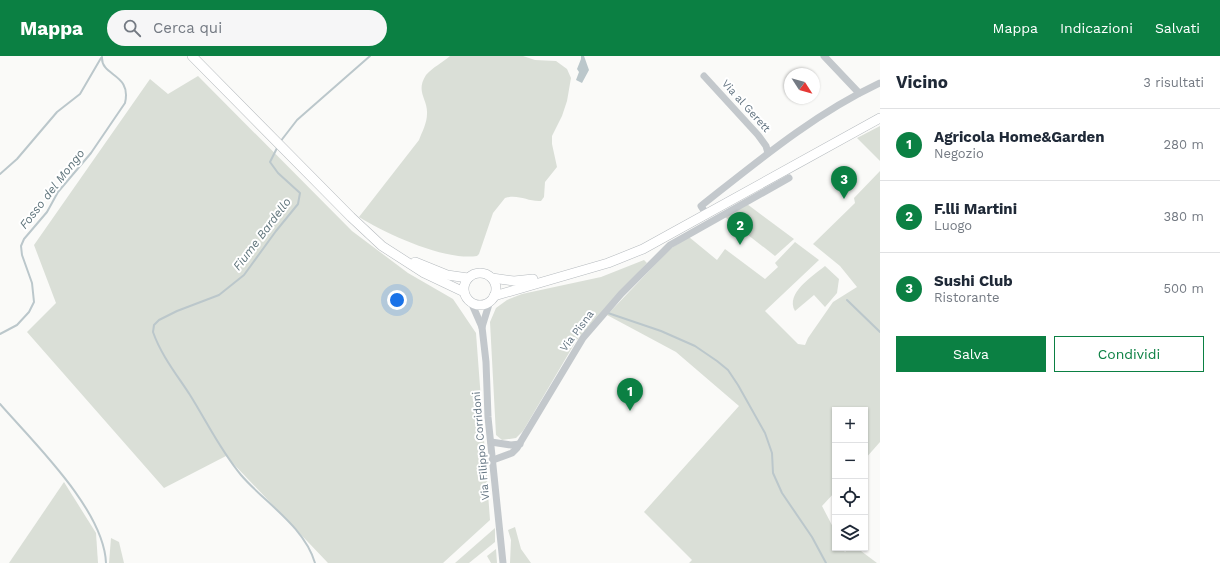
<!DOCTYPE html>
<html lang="it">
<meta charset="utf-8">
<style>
body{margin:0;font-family:"Work Sans",sans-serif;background:#f6f6f7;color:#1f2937}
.controls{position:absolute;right:12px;bottom:12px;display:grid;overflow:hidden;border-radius:0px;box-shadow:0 1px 3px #0004}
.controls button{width:36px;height:36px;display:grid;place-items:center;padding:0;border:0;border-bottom:1px solid #e0e1e3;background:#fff;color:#1f2937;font:20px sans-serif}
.compass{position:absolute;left:784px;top:12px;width:36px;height:36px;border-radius:50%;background:#fff;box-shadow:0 1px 3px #0004;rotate:126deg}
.you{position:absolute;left:397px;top:244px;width:14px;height:14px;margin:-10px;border:3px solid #fff;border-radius:50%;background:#1a73e8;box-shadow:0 0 0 6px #1a73e833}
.badge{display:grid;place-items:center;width:26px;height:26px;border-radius:50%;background:#0b8043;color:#fff;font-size:13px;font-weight:700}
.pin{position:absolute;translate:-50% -33px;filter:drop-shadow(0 1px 2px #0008)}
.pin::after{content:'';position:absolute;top:21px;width:14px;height:12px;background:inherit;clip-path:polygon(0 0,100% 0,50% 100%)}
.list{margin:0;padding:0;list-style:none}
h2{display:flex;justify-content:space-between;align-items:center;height:52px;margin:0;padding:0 16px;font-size:17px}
h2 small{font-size:13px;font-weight:400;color:#747a83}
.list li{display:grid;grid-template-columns:26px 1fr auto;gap:12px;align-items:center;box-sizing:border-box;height:72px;padding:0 16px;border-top:1px solid #e0e1e3}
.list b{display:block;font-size:15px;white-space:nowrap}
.list p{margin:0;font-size:13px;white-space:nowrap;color:#747a83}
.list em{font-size:13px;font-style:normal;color:#747a83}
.actions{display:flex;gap:8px;padding:12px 16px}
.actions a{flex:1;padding:9px 0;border:1px solid #0b8043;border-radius:0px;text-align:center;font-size:14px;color:#0b8043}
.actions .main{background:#0b8043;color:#fff}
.icon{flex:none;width:22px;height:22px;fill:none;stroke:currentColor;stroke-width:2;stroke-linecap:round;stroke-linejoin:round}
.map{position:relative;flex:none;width:880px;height:507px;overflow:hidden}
header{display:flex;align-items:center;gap:24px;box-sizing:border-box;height:56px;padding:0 20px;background:#0b8043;color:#fff}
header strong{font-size:19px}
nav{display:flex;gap:22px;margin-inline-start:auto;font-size:14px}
.search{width:280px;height:36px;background:#f6f6f7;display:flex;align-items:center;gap:10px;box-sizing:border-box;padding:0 14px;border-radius:22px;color:#747a83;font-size:15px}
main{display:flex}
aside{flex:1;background:#fff}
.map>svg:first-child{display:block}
.green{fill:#dadfd7}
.water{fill:#bbc7cb}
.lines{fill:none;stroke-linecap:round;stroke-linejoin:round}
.stream{stroke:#bbc7cb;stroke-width:2}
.major-casing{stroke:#b5babe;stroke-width:10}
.minor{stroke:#c3c8cc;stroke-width:7}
.major{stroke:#fff;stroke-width:9}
.labels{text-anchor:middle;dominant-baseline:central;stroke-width:4;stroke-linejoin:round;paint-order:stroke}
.street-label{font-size:11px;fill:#657683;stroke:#fff}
.water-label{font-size:12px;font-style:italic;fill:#60757c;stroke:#fff}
</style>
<header>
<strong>Mappa</strong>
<div class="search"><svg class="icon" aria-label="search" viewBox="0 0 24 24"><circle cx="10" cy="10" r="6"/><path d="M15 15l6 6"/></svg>Cerca qui</div>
<nav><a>Mappa</a><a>Indicazioni</a><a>Salvati</a></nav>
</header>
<main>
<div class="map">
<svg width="880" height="507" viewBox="0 0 880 507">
<rect width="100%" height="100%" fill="#fafaf8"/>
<g class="green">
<path d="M450,0H523L535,4L556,5L567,13L571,22L567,45L562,60L552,80V88L557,111L545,126L544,141L541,145C528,146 519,138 505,142L493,157L479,198L477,200C445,205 386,178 359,161L419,84C422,76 427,67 427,58C428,43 415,36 426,19C433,11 442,7 450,0Z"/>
<path d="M198,20L352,175L408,217L453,243L476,277L490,464L443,507H328L226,400L164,432L27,276L56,247L34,189L150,23L168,38Z"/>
<path d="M880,70V105L857,82Z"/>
<path d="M880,115V386L865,403V354H835V436L822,450L835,475V492H842L845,496L849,492H857L877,507H689L692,504L644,456L739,350L676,296L607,259L670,193L689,181L717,204L725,193L765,223L778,211L775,207L795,186L819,204L765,255L798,288L805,289L808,282L833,246L857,231L840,210L813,188L855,147L854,142Z"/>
<path d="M747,148L794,183L775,200L725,161Z"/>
<path d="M644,204L647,207L576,285L523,375L516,382L502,384L496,379L490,266L496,252L507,244L522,238L601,221Z"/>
<path d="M825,210L839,223L837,237L825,251L814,239L795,255C785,237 813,220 825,210Z"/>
<path d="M64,426L96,477L98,507H9Z"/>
<path d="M515,471L521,493L531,507H510L511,484L508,474Z"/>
<path d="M495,472V486L469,507H455Z"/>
<path d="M111,482L119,486L124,507H109Z"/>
<path d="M496,493L497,507H491L487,500Z"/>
</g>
<path class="water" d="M581,0H584L589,14L582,27L576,24L579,16L577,13L581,3Z"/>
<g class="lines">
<g class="stream">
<path d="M280,86L297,64L370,0"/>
<path d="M278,90L270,106L278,117L300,137L298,148L276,175L244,219L219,239L177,255L159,264L154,269L153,276C161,299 177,319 190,339C207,366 220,394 241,419C265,447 304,470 315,507"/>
<path d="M0,118L17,103L57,56L80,38L101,2"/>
<path d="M847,244L880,276"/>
<path d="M608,257L661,275L695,290L717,305L728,314L738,329L765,377L772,397L773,417L782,437L812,481L826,507"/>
<path d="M0,278L17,269L29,256L34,246L32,227L22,199L21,190L24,183L47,156L58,136L91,97L125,47C132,17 101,21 102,1"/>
<path d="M0,348C34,387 104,454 106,507"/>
</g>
<g class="major-casing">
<g id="major">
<path d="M192,0L351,161L382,190L424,217L464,236"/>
<path d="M415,206L447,219L468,222"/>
<circle cx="480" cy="233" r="16"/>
<path d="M492,222L514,225L533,223"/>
<path d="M494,240L608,207L643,193L880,62"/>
</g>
</g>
<g class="minor">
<path d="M824,0L859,37"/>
<path d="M704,20L758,79L766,90L768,97"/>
<path d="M707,159L701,150C758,105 814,58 880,27"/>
<path d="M471,246L482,271L486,306L488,361L503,507"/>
<path d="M482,271L490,245"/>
<path d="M491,386L511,389L520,388"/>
<path d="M493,404L512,397L517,392L583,282L621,238L670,189L789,122"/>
</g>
<use href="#major" class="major"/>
</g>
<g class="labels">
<g class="street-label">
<text transform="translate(746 50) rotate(48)">Via al Gerett</text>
<text transform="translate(577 275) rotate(-53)">Via Pisna</text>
<text transform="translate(481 390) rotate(-95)">Via Filippo Corridoni</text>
</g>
<g class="water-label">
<text transform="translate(52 133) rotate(-52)">Fosso del Mongo</text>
<text transform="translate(262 178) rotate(-53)">Fiume Bardello</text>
</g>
</g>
</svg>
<div class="controls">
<button>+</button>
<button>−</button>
<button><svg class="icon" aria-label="locate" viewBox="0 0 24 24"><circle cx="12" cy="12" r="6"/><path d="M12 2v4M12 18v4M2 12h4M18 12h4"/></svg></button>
<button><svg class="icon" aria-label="layers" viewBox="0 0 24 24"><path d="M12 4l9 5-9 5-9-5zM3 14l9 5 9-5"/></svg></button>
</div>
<svg class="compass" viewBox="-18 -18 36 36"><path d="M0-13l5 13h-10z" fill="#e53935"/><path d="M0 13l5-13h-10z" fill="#747a83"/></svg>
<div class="you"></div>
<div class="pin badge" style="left:630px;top:355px">1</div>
<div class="pin badge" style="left:740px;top:189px">2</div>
<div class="pin badge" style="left:844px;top:143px">3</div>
</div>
<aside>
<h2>Vicino<small>3 risultati</small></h2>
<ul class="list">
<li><span class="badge">1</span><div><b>Agricola Home&amp;Garden</b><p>Negozio</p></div><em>280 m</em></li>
<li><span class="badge">2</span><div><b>F.lli Martini</b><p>Luogo</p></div><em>380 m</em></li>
<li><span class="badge">3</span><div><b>Sushi Club</b><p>Ristorante</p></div><em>500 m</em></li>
</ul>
<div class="actions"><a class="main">Salva</a><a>Condividi</a></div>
</aside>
</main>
